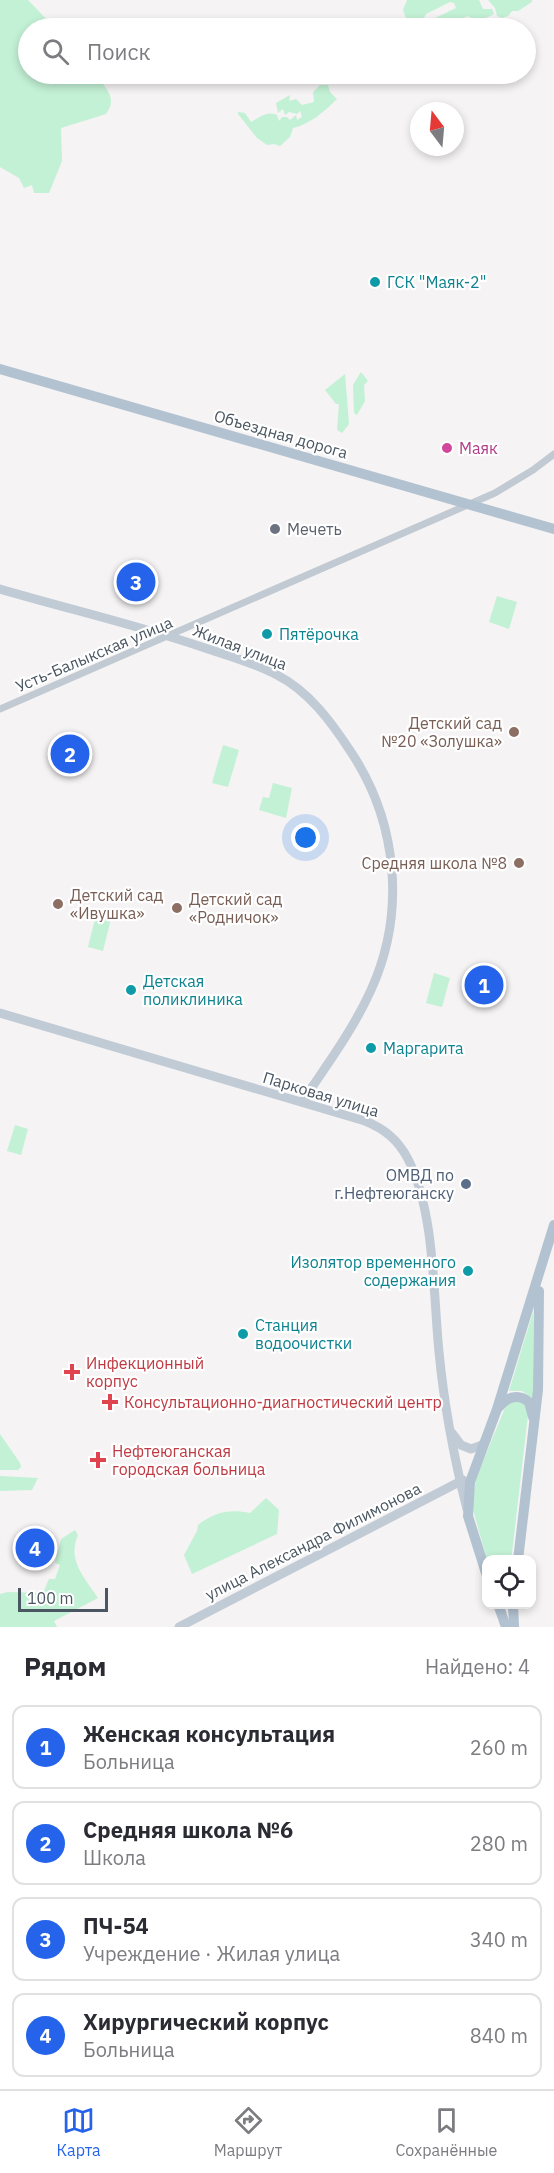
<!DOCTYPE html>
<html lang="ru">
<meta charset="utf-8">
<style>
body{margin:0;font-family:"IBM Plex Sans",sans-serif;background:#f7f7f7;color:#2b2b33}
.controls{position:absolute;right:18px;bottom:18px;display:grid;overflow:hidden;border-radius:12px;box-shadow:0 3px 9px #0003}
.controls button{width:54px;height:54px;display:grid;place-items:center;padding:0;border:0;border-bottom:2px solid #e1e1e2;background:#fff;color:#2b2b33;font:30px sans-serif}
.compass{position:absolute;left:410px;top:102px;width:54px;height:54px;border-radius:50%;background:#fff;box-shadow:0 3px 9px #0003;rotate:344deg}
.scale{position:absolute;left:18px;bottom:15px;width:90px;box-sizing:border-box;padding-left:6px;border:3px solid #4a5661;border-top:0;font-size:16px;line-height:21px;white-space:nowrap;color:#4a5661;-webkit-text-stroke:4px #fff;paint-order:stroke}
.you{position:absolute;left:306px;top:838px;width:21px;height:21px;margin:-15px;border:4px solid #fff;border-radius:50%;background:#1a73e8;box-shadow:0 0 0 9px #1a73e833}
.badge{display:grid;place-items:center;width:39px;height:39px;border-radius:50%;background:#2563eb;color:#fff;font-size:20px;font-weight:700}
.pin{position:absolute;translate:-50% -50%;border:3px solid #fff;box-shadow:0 2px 6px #0006}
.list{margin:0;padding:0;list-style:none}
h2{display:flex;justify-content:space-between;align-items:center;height:78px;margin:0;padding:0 24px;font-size:26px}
h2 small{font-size:20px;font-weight:400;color:#7c7c81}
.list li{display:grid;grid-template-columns:39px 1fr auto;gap:18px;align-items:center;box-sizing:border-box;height:84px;margin:0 12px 12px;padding:0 12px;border:2px solid #e1e1e2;border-radius:12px}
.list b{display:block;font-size:22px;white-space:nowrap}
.list p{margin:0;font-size:20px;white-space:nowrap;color:#7c7c81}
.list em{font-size:20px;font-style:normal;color:#7c7c81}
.icon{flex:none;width:33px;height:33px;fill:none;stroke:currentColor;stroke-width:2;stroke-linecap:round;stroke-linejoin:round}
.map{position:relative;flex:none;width:554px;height:1627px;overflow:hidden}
.search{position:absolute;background:#fff;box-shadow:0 3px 9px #0003;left:18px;right:18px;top:18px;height:66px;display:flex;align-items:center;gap:15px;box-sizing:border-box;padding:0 21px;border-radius:33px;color:#7c7c81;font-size:22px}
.sheet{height:462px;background:#fff}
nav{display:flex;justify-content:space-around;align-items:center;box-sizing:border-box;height:84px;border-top:2px solid #e1e1e2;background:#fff;font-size:16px;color:#7c7c81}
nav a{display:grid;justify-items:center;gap:3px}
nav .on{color:#2563eb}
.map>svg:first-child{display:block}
.green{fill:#c3f1d5}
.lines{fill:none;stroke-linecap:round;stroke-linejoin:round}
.street{stroke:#c1cad2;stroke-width:7}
.secondary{stroke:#c1cbd6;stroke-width:9}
.primary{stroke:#b3c2d1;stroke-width:10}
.culture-dot{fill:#0f9aa8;stroke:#fff;stroke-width:2}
.hotel-dot{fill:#d1479c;stroke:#fff;stroke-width:2}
.worship-dot{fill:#6b7280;stroke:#fff;stroke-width:2}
.education-dot{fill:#8d6e63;stroke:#fff;stroke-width:2}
.service-dot{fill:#5c6f8a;stroke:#fff;stroke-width:2}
.health-dot{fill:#e0444e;stroke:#fff;stroke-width:2}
.labels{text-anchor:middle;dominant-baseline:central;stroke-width:4.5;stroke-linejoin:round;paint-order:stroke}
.culture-label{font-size:16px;fill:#0d838f;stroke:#fff;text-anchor:start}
.street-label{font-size:16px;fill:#4a5661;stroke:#fff}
.hotel-label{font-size:16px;fill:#b23c85;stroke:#fff;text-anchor:start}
.worship-label{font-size:16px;fill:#5b616d;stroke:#fff;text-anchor:start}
.education-label{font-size:16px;fill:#785e54;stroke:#fff;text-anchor:end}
.service-label{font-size:16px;fill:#4e5e75;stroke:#fff;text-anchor:end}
.health-label{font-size:16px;fill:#be3a42;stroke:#fff;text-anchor:start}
</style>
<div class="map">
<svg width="554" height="1627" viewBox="0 0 554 1627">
<rect width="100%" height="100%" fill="#f5f3f3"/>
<g class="green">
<path d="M0,0H28L55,28H28V74H96C104,88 119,97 106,114L61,128L62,161L49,193H34L32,185L24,188L19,178L0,167Z"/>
<path d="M407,0H479L483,9H492L494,14C488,18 475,22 468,16L457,21L455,28H447L445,24L436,21L435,18L456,8L454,3L450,2L426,14L422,22L407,21L403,10Z"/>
<path d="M488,0H532V2L518,11H512L508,16L502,18L497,16L495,8Z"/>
<path d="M320,85H328L330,92L337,99C324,112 310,124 293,128L290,137L280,146L274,144L267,145L257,138L238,114V112L245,113L251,122C259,118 266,110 277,115L279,121L282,117H287L290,120L296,115L297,120L302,117L300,111L297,114L289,112L285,115L283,109L278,113L276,103L290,95L289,101L296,99L302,105L314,102L313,92Z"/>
<path d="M361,372L368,381L364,385L365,401L357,415L354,413L353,385Z"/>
<path d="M345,374L349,424L342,433L337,430L339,404H336L325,390Z"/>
<path d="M497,596L517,602L509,629L489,622Z"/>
<path d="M223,745L239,750L228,787L212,783Z"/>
<path d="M273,783L292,788L286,818L259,810L263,797L269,798Z"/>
<path d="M96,915L111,919L103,951L88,947Z"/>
<path d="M434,973L450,978L442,1007L426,1003Z"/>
<path d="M15,1125L28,1129L21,1155L7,1151Z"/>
<path d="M533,1312V1399L522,1391H509Z"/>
<path d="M518,1401L526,1405L528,1415L512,1553L511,1559L487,1560L472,1506L476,1478L505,1408L508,1403Z"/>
<path d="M0,1434L20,1463L21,1467L18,1470H0Z"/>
<path d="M0,1476L38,1478L32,1490L0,1491Z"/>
<path d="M266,1498L279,1510L277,1534L192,1574L184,1555L197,1531L198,1525C215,1512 229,1509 250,1513Z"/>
<path d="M75,1530L78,1535C67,1560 84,1577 98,1598L54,1621L57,1627H0V1594L8,1592L43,1593L49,1579H55L60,1565L55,1563L61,1539Z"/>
</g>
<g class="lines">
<path class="street" d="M0,709L495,493L533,470L554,454"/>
<g class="secondary">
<path d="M0,589C68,609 138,625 205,648C229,656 255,663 277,675C309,691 332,723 351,752C398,823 406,913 371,990C353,1030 326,1066 302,1102"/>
<path d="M0,1013L365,1121C385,1129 398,1140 408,1159C435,1212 433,1293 439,1352C444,1404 454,1458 467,1509"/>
<path d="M452,1433L461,1445L471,1449L482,1445L486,1440"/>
<path d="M179,1627L463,1480"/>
</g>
<g class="primary">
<path d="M0,369L554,529"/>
<path d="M499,1407C507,1397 518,1393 529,1402L533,1417"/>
<path d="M518,1560L538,1390L539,1291"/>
<path d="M486,1573L468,1516L470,1482L497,1409L554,1225"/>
<path d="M498,1604L506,1627"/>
<path d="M513,1604L514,1627"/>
</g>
</g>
<g class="culture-dot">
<circle cx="375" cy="282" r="6"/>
<circle cx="267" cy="634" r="6"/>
<circle cx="131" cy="990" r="6"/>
<circle cx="371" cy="1048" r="6"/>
<circle cx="468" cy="1271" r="6"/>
<circle cx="243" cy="1334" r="6"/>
</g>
<circle class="hotel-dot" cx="447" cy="448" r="6"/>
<circle class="worship-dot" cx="275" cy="529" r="6"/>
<g class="education-dot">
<circle cx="514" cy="732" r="6"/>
<circle cx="519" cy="863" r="6"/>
<circle cx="58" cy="904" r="6"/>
<circle cx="177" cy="908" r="6"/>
</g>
<circle class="service-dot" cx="466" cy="1184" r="6"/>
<g class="health-dot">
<path d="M69 1363h6v6h6v6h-6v6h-6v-6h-6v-6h6z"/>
<path d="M107 1393h6v6h6v6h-6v6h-6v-6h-6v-6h6z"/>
<path d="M95 1451h6v6h6v6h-6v6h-6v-6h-6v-6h6z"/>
</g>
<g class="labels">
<g class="culture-label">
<text x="387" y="282">ГСК "Маяк-2"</text>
<text x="279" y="634">Пятёрочка</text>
<text x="143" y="981">Детская<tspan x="143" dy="18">поликлиника</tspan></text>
<text x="383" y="1048">Маргарита</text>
<text x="456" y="1262" text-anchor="end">Изолятор временного<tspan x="456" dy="18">содержания</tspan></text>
<text x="255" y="1325">Станция<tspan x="255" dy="18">водоочистки</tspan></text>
</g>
<g class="street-label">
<text transform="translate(281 434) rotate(16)">Объездная дорога</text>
<text transform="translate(240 647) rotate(21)">Жилая улица</text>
<text transform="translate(94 654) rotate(-23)">Усть-Балыкская улица</text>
<text transform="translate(321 1094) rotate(17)">Парковая улица</text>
<text transform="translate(313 1541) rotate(-27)">улица Александра Филимонова</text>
</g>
<g class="hotel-label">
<text x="459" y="448">Маяк</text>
</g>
<g class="worship-label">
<text x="287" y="529">Мечеть</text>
</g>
<g class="education-label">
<text x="502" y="723">Детский сад<tspan x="502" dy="18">№20 «Золушка»</tspan></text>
<text x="507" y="863">Средняя школа №8</text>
<text x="70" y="895" text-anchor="start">Детский сад<tspan x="70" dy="18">«Ивушка»</tspan></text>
<text x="189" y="899" text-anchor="start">Детский сад<tspan x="189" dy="18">«Родничок»</tspan></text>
</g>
<g class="service-label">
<text x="454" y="1175">ОМВД по<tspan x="454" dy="18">г.Нефтеюганску</tspan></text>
</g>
<g class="health-label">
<text x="86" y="1363">Инфекционный<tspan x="86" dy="18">корпус</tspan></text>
<text x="124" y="1402">Консультационно-диагностический центр</text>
<text x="112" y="1451">Нефтеюганская<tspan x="112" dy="18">городская больница</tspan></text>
</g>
</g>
</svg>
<div class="controls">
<button><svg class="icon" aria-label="locate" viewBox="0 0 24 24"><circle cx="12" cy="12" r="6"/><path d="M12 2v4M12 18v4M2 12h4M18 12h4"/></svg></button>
</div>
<svg class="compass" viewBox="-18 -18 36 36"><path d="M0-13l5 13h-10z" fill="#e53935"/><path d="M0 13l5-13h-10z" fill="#7c7c81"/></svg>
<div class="scale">100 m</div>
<div class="you"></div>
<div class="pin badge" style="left:484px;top:985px">1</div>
<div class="pin badge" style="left:70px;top:754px">2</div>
<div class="pin badge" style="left:136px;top:582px">3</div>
<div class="pin badge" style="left:35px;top:1548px">4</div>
<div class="search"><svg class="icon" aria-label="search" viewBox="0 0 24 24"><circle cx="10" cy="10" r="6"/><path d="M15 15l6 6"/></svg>Поиск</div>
</div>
<section class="sheet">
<h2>Рядом<small>Найдено: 4</small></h2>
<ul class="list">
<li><span class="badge">1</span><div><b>Женская консультация</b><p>Больница</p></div><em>260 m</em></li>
<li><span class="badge">2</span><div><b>Средняя школа №6</b><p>Школа</p></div><em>280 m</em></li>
<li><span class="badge">3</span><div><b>ПЧ-54</b><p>Учреждение · Жилая улица</p></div><em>340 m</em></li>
<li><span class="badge">4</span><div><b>Хирургический корпус</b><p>Больница</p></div><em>840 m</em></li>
</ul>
</section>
<nav>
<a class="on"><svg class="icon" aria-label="map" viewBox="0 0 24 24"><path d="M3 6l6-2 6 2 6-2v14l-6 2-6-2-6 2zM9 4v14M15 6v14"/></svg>Карта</a>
<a><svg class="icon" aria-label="directions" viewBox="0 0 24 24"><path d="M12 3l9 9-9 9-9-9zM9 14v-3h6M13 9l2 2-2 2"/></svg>Маршрут</a>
<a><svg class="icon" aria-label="saved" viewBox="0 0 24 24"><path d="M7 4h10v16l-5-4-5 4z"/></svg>Сохранённые</a>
</nav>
